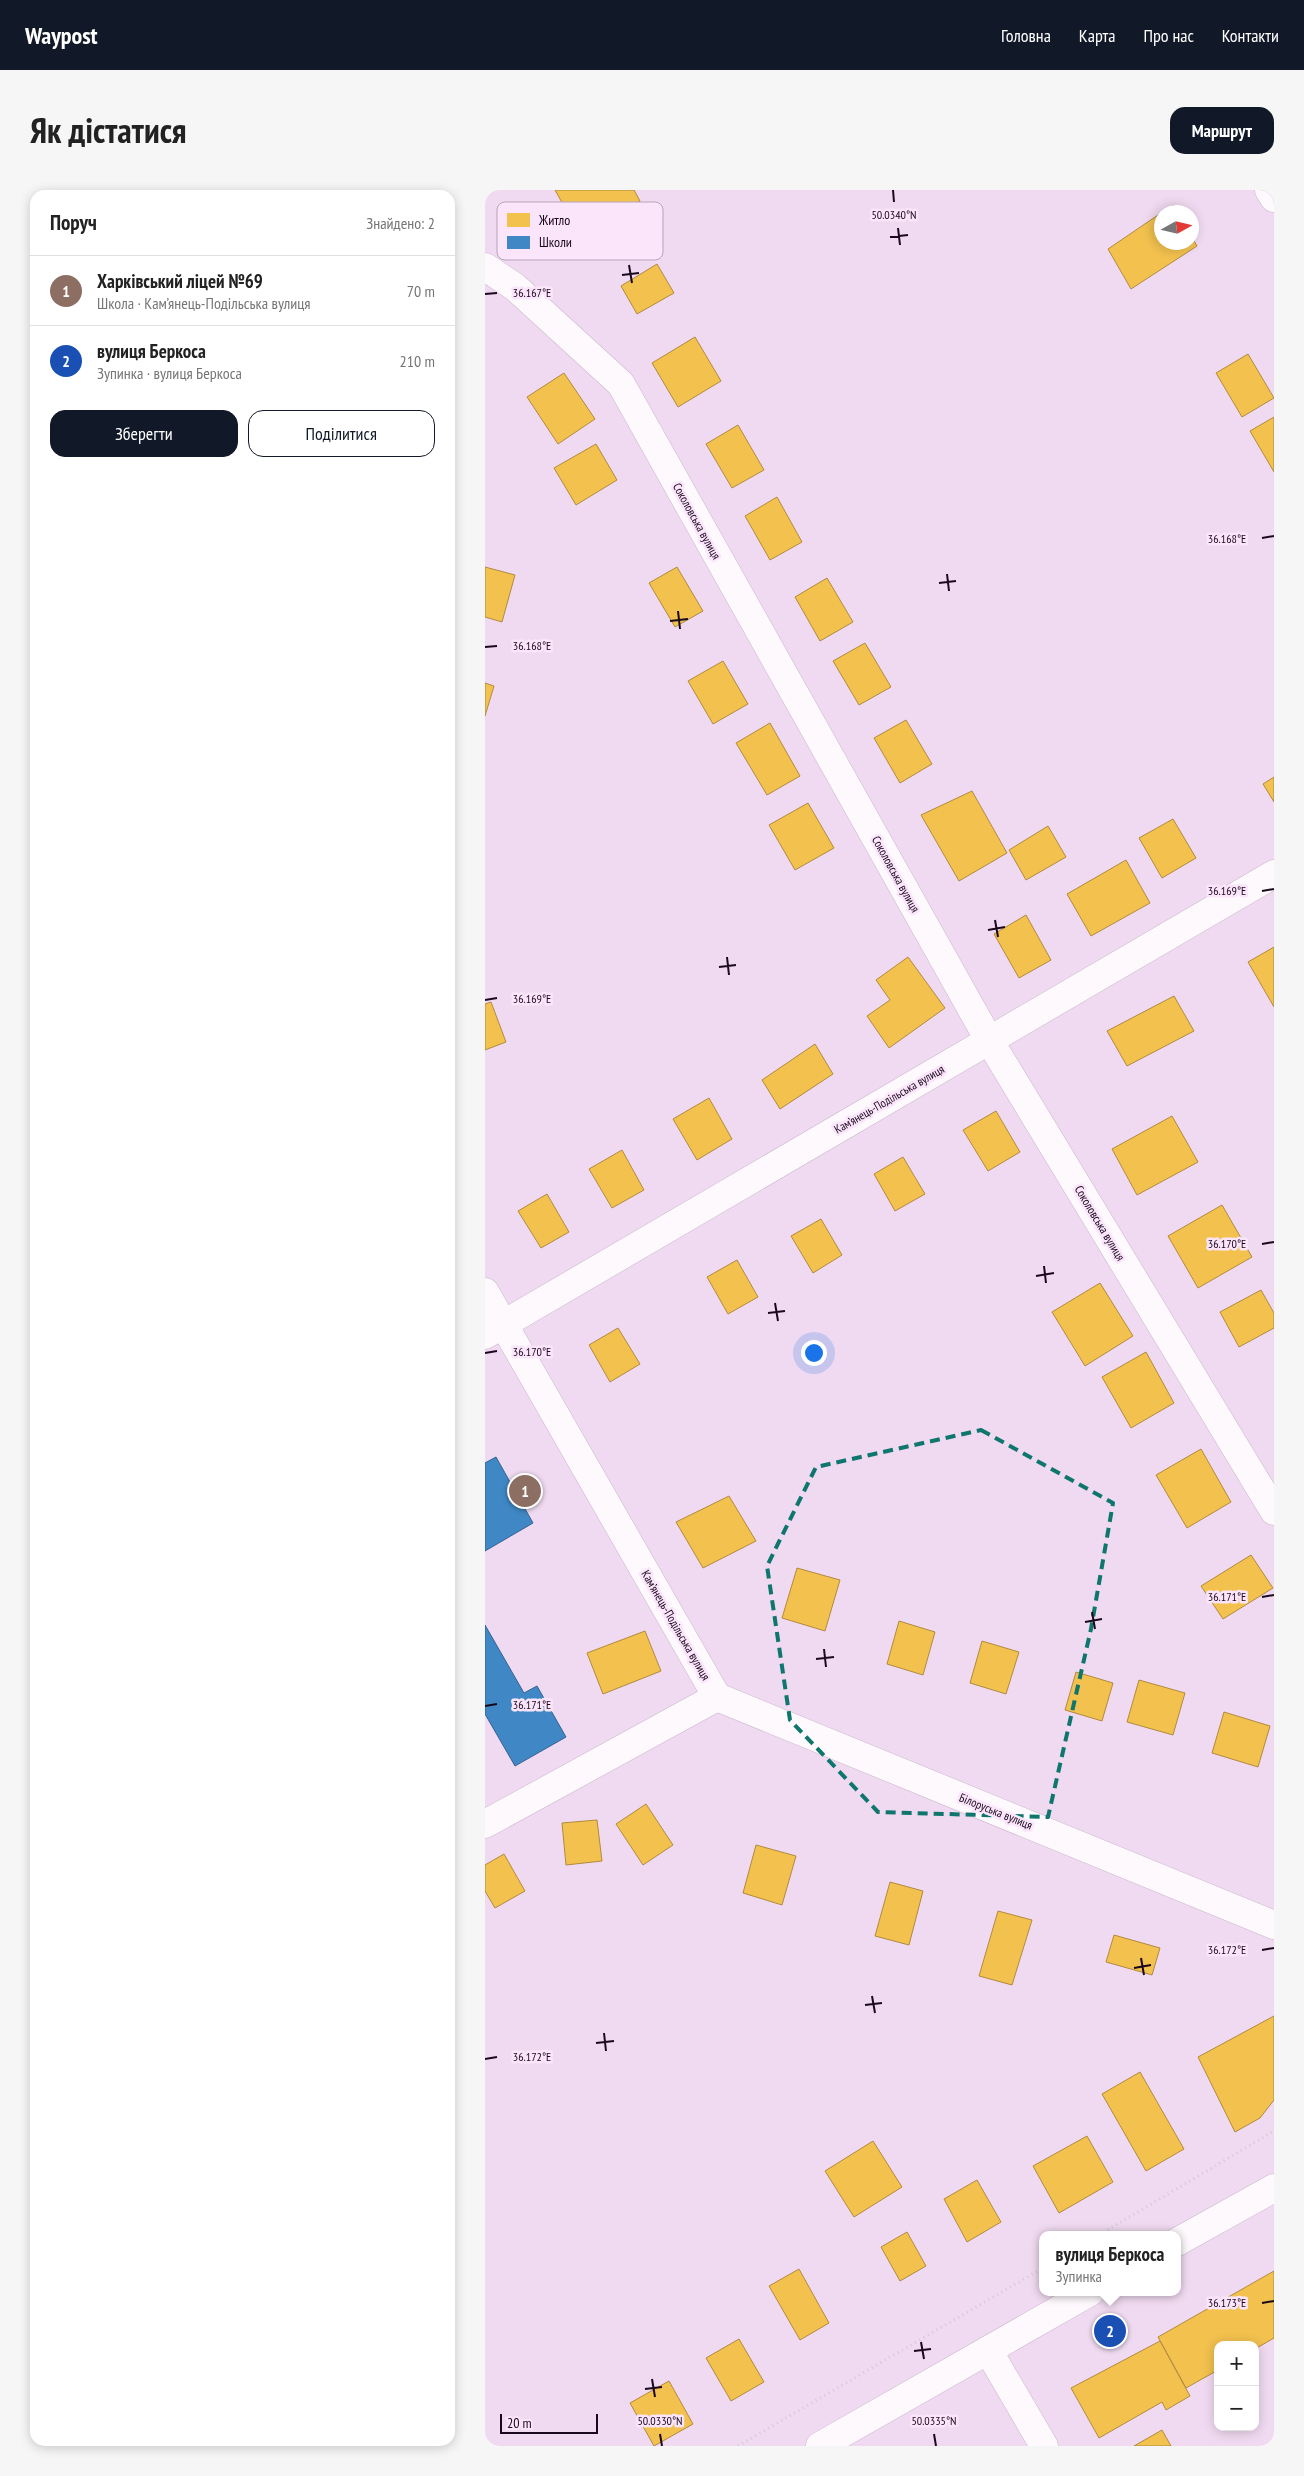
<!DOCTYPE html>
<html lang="uk">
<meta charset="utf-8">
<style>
body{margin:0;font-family:"PT Sans Narrow",sans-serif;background:#f6f6f6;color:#222}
.controls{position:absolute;right:15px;bottom:15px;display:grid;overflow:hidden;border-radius:10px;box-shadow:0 2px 12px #0003}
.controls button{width:45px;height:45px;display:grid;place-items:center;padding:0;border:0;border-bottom:1px solid #e0e0e0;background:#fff;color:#222;font:25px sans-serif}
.compass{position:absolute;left:669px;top:15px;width:45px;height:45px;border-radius:50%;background:#fff;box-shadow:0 2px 12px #0003;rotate:82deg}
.scale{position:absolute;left:15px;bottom:12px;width:98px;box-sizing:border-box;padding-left:5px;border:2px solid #1a091c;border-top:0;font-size:14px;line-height:18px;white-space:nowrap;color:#1a091c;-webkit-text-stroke:4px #fae5fb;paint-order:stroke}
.you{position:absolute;left:328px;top:1162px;width:18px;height:18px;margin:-12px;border:4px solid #fff;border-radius:50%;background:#1a73e8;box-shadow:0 0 0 8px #1a73e833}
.badge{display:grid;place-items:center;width:32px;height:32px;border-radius:50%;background:#111827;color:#fff;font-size:16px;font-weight:700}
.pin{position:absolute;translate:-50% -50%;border:2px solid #fff;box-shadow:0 1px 5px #0006}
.popup{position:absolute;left:554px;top:2041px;width:142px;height:65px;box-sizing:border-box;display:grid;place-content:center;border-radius:10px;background:#fff;filter:drop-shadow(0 1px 4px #0005);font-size:16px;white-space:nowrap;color:#767676}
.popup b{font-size:19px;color:#222}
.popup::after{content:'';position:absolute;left:50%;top:100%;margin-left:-10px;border:10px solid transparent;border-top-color:#fff}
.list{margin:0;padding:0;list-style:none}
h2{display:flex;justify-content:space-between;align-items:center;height:65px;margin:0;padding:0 20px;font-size:21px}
h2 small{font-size:16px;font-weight:400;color:#767676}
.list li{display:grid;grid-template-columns:32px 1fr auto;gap:15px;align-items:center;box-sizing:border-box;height:70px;padding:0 20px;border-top:1px solid #e0e0e0}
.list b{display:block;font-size:19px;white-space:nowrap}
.list p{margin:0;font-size:16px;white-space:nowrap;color:#767676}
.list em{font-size:16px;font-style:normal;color:#767676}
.actions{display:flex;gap:10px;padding:15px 20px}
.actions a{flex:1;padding:11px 0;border:1px solid #111827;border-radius:15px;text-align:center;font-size:18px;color:#111827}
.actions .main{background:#111827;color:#fff}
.map{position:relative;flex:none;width:789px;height:2256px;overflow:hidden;border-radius:15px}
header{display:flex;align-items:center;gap:30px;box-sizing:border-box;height:70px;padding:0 25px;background:#111827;color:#fff}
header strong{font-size:24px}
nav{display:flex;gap:28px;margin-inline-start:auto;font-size:18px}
.intro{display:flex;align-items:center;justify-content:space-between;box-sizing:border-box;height:120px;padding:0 30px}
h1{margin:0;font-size:35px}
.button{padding:12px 22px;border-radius:15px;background:#111827;color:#fff;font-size:18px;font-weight:700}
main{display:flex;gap:30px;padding:0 30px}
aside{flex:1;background:#fff;border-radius:15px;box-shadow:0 2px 12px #0003}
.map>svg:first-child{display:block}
.homes{fill:#f2c14e;stroke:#b18a3f}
.schools{fill:#3f88c5;stroke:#346292}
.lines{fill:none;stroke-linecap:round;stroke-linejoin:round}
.minor-casing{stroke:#cab7cb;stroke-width:29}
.tertiary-casing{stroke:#cab7cb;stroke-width:29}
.path{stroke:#d0c9d0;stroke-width:3;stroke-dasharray:1 4;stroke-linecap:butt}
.minor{stroke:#fdf9fd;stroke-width:28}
.tertiary{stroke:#fdf9fd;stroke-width:28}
.marked{fill:none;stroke:#0f766e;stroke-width:4;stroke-dasharray:10 6;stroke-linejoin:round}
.ticks{fill:none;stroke:#1a091c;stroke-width:2}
.labels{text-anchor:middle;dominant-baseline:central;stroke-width:5;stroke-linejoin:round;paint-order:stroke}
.street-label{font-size:12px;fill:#1a091c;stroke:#fae5fb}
.key{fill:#fae5fb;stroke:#b7a3b8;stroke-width:1}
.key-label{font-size:14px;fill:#1a091c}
.ticks-label{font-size:12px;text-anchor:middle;fill:#1a091c;stroke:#fae5fb;stroke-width:5;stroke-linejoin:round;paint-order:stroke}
</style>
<header>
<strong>Waypost</strong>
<nav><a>Головна</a><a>Карта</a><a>Про нас</a><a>Контакти</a></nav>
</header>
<div class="intro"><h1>Як дістатися</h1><a class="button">Маршрут</a></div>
<main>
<aside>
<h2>Поруч<small>Знайдено: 2</small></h2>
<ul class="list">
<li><span class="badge" style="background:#8d6e63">1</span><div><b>Харківський ліцей №69</b><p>Школа · Кам’янець-Подільська вулиця</p></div><em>70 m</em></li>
<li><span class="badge" style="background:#1a4fb4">2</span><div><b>вулиця Беркоса</b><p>Зупинка · вулиця Беркоса</p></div><em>210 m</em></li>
</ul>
<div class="actions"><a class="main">Зберегти</a><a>Поділитися</a></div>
</aside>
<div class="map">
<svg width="789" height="2256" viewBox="0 0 789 2256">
<rect width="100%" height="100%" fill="#f0daf1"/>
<g class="homes">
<path d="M70,0H149L155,11L95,45Z"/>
<path d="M689,15L693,22H678Z"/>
<path d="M676,23V52H706V46L712,56L646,99L623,59Z"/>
<path d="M172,74L189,103L152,124L136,96Z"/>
<path d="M210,147L236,191L193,217L167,173Z"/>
<path d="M763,164L789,208L757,227L731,183Z"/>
<path d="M79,183L110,229L73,254L42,207Z"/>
<path d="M789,227V282L765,241Z"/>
<path d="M253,235L279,280L247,298L221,254Z"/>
<path d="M111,254L132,290L91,315L69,278Z"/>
<path d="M292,307L317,352L285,370L260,326Z"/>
<path d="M0,377L30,385L17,432L0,427Z"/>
<path d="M192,377L218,421L190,437L164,393Z"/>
<path d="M342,388L368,432L335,451L310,407Z"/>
<path d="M380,453L406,497L374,515L348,471Z"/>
<path d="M238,471L263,514L228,534L203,491Z"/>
<path d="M0,493L9,496L0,526Z"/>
<path d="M421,530L447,574L415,593L389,548Z"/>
<path d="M285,533L315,586L282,605L251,553Z"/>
<path d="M789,587V612L778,594Z"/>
<path d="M487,601L522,663L474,691L436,625Z"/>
<path d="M323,613L349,658L310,680L284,635Z"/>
<path d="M688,629L711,668L677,688L654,648Z"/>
<path d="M563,636L581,667L541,690L524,660Z"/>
<path d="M641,670L665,713L606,746L582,704Z"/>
<path d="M541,725L566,770L534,788L509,744Z"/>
<path d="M789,757V817L763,772Z"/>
<path d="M423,767L460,818L404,858L382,826L405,810L391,790Z"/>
<path d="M689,806L709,841L642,876L622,841Z"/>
<path d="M6,812L21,852L0,860V814Z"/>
<path d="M330,854L348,884L295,919L277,890Z"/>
<path d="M224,908L247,949L212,970L188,929Z"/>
<path d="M511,921L535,962L503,981L478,940Z"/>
<path d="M687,926L713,972L652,1005L627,959Z"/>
<path d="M137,960L159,1000L127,1018L104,979Z"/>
<path d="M418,967L440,1004L410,1021L389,984Z"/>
<path d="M62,1004L84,1042L56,1058L33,1021Z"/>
<path d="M737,1015L767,1067L713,1098L683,1046Z"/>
<path d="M336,1029L357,1065L328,1083L306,1046Z"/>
<path d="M252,1070L273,1107L243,1124L222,1087Z"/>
<path d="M615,1093L648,1146L600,1176L567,1122Z"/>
<path d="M776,1100L789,1123V1138L754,1157L735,1122Z"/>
<path d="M133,1138L155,1174L125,1192L104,1155Z"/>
<path d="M661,1162L689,1213L646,1238L617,1187Z"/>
<path d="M716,1259L746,1312L702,1338L671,1285Z"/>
<path d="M244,1306L271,1351L218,1378L191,1332Z"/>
<path d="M766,1365L788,1398L738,1429L716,1396Z"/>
<path d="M312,1378L355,1390L340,1441L297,1428Z"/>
<path d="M414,1431L450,1442L438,1485L402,1474Z"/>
<path d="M160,1441L176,1481L118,1504L102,1463Z"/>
<path d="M497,1451L534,1462L521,1504L485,1493Z"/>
<path d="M591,1482L628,1493L617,1531L580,1520Z"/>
<path d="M654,1490L700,1503L688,1545L642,1532Z"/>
<path d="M739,1522L785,1536L773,1577L727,1563Z"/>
<path d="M161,1614L188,1655L158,1675L131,1634Z"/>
<path d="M112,1630L117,1671L81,1675L77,1633Z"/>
<path d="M271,1655L311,1666L297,1715L258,1703Z"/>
<path d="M19,1664L40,1701L10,1718L0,1701V1675Z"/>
<path d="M405,1692L438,1701L424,1755L390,1746Z"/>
<path d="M513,1721L547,1730L527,1795L494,1786Z"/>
<path d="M629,1745L675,1758L667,1785L621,1772Z"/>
<path d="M789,1826V1910L775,1928L750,1942L713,1867Z"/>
<path d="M655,1882L699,1959L661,1981L617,1904Z"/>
<path d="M602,1946L628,1992L574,2023L548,1976Z"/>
<path d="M388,1951L417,1997L369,2027L340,1981Z"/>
<path d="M492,1990L516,2032L482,2052L459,2009Z"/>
<path d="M422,2042L441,2076L415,2091L396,2057Z"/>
<path d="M314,2079L344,2133L315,2150L284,2096Z"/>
<path d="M789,2081V2148L770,2159V2155H733V2180L701,2198L673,2147Z"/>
<path d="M254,2149L279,2192L246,2211L221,2168Z"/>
<path d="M675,2151L705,2206L681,2220L677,2212L614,2248L586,2198Z"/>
<path d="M184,2191L208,2234L169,2256L145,2213Z"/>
<path d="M677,2240L686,2256H649Z"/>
</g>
<g class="schools">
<path d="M11,1267L48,1333L0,1361V1273Z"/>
<path d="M0,1435L39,1503L52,1496L81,1547L30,1576L0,1524Z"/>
</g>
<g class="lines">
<g class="minor-casing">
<g id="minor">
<path d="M784,0L789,8"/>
<path d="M0,77L30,97L136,194L504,850L789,1321"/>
<path d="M0,1102L232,1507L0,1634"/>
<path d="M0,1145L789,684"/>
<path d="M232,1507L789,1735"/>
</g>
</g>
<g class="tertiary-casing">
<g id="tertiary">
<path d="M692,2052L789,1998"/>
<path d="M503,2160L559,2256"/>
<path d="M335,2256L605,2102"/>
</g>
</g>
<g class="path">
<path d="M614,2045L789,1941"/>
<path d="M253,2256L558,2078"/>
</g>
<use href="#minor" class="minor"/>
<use href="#tertiary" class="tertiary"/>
</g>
<path class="marked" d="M496,1240L628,1313L606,1439L563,1627L393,1622L305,1530L282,1376L331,1277Z"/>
<path class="ticks" d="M408,0L409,12M413,38L415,55M405,47L423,45M144,75L147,93M137,85L154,83M0,104L12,103M777,348L789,346M462,384L464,401M454,393L471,391M193,421L195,439M185,431L203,429M0,457L12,456M777,701L789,699M510,730L513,747M503,740L520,737M242,767L244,785M234,777L251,775M0,810L12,808M777,1054L789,1052M559,1076L561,1093M551,1086L569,1083M290,1113L293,1131M283,1123L300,1121M0,1163L12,1161M777,1407L789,1405M607,1422L610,1439M600,1432L617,1429M339,1459L341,1477M331,1469L349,1467M0,1516L12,1514M777,1760L789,1758M656,1768L659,1785M649,1778L666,1775M387,1806L390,1823M380,1815L397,1813M119,1843L121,1861M111,1853L129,1851M0,1869L12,1867M777,2113L789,2111M436,2152L439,2169M429,2161L446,2159M167,2189L170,2207M160,2199L177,2197M175,2244L177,2256M449,2244L451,2256"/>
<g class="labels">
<g class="street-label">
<text transform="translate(212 331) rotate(61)">Соколовська вулиця</text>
<text transform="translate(411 684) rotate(61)">Соколовська вулиця</text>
<text transform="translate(404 909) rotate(-30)">Кам’янець-Подільська вулиця</text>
<text transform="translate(615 1033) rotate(59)">Соколовська вулиця</text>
<text transform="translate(191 1435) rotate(60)">Кам’янець-Подільська вулиця</text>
<text transform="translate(511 1621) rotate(22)">Білоруська вулиця</text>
</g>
</g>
<rect x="12" y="12" width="166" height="58" rx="8" class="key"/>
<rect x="22" y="23" width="23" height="14" fill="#f2c14e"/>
<rect x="22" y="46" width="23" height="13" fill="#3f88c5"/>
<g class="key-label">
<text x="54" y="35">Житло</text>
<text x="54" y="57">Школи</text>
</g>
<g class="ticks-label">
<text x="409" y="29">50.0340°N</text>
<text x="47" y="107">36.167°E</text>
<text x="742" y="353">36.168°E</text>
<text x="47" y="460">36.168°E</text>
<text x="742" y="705">36.169°E</text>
<text x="47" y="813">36.169°E</text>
<text x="742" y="1058">36.170°E</text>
<text x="47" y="1166">36.170°E</text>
<text x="742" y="1411">36.171°E</text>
<text x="47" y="1519">36.171°E</text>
<text x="742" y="1764">36.172°E</text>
<text x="47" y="1871">36.172°E</text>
<text x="742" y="2117">36.173°E</text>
<text x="175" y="2235">50.0330°N</text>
<text x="449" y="2235">50.0335°N</text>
</g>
</svg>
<div class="controls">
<button>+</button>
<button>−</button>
</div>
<svg class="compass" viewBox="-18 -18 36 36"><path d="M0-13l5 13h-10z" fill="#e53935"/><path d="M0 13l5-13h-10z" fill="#767676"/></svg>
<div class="scale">20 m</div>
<div class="you"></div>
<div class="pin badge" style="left:40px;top:1301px;background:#8d6e63">1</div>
<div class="pin badge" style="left:625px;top:2141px;background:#1a4fb4">2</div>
<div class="popup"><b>вулиця Беркоса</b>Зупинка</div>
</div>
</main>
